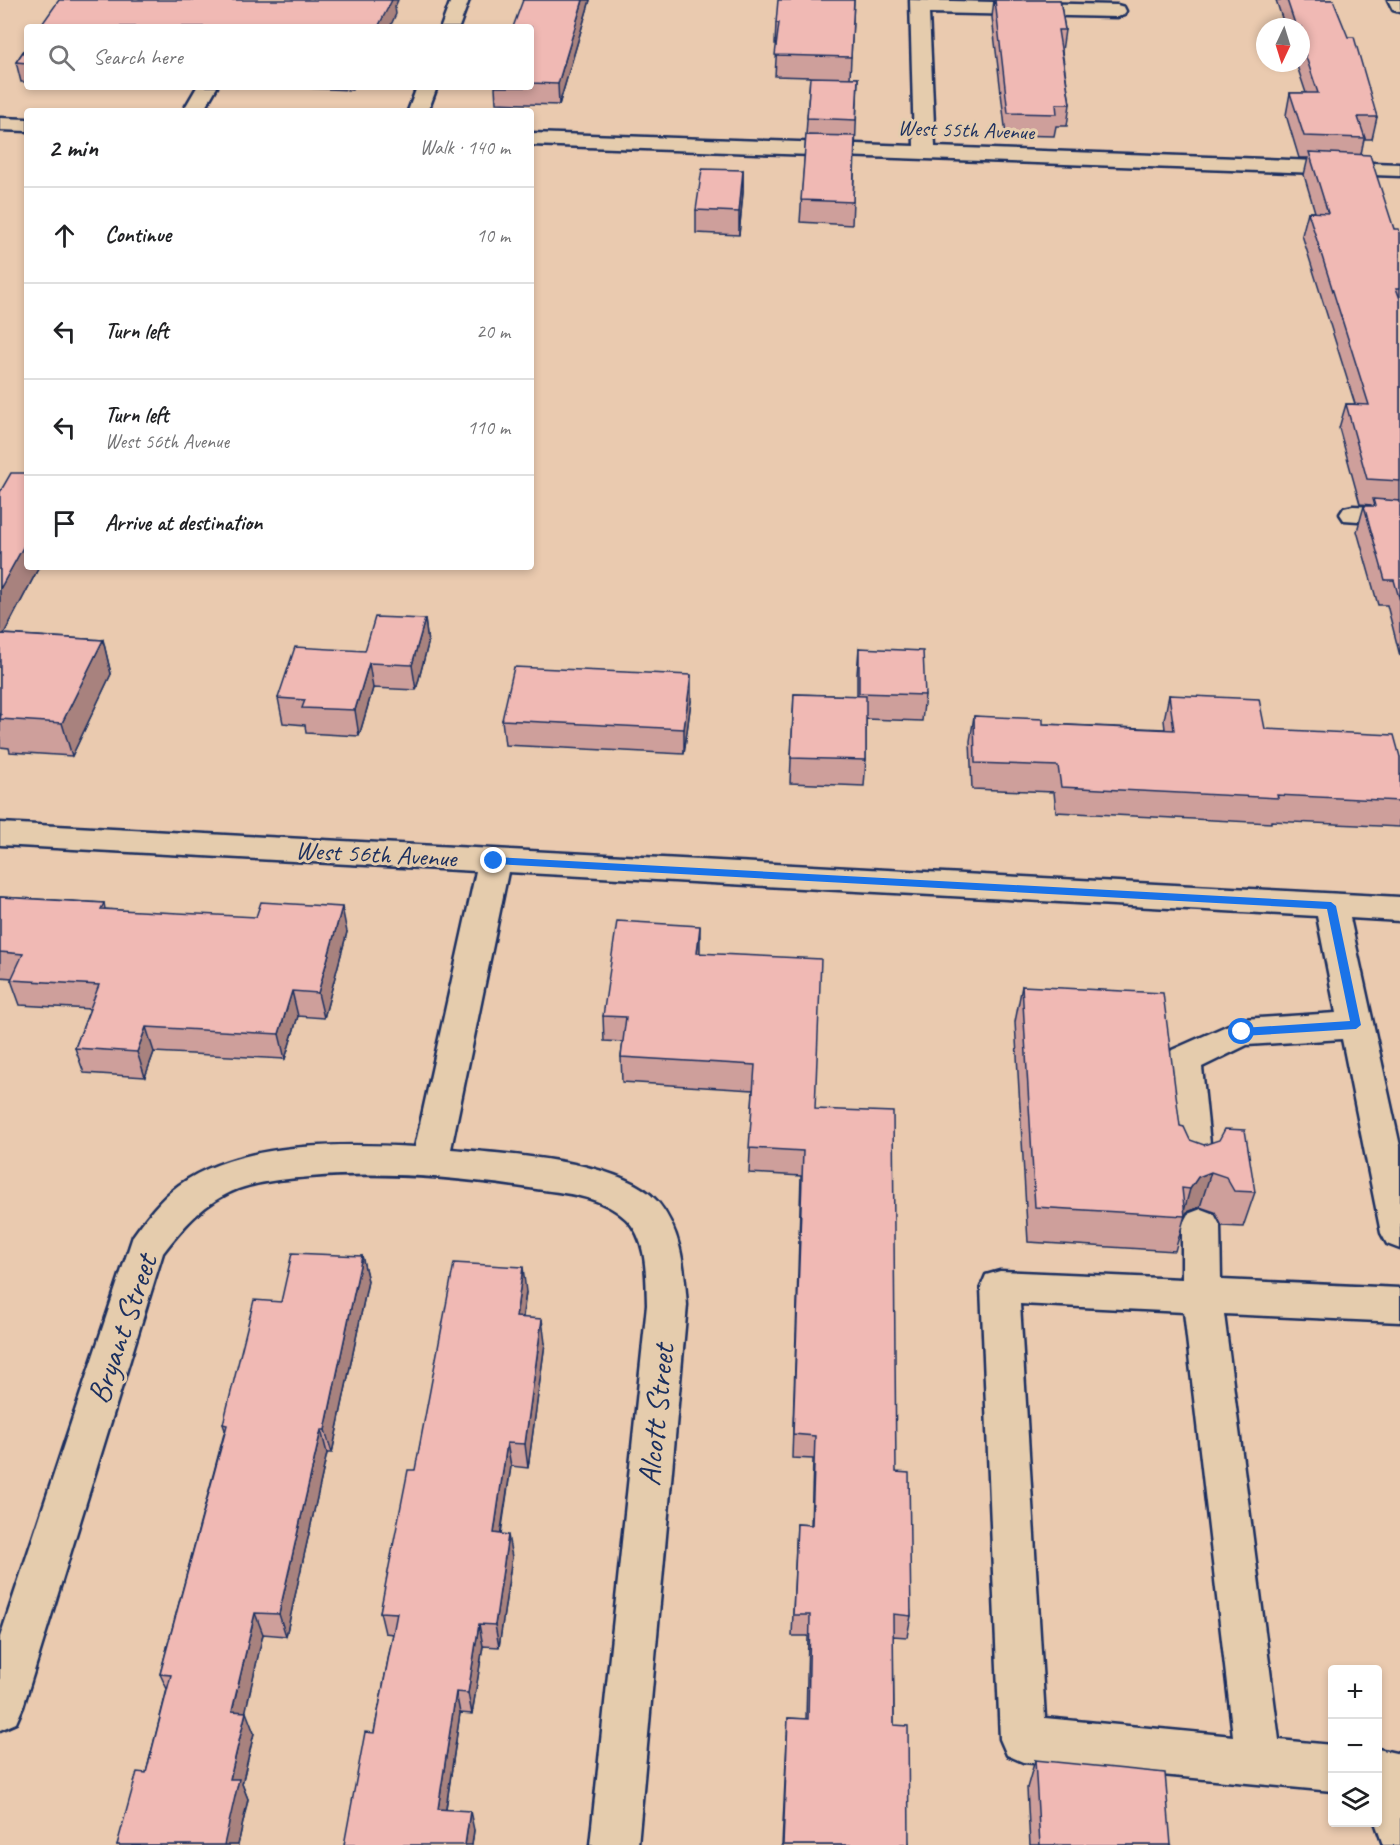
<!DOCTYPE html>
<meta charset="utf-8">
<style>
body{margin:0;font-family:Caveat,sans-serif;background:#f2f2f2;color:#202124}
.controls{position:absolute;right:18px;bottom:18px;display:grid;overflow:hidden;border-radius:6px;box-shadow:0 3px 9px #0003}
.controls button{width:54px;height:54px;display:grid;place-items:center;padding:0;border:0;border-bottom:2px solid #e0e0e0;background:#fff;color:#202124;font:30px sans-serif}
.compass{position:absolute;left:1256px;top:18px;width:54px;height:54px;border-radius:50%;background:#fff;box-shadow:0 3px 9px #0003;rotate:184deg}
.stop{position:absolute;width:18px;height:18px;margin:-14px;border:4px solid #1a73e8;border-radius:50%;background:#fff}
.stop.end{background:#1a73e8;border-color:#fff;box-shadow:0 2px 6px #0008}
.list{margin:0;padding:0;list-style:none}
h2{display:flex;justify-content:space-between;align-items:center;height:78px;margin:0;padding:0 24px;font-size:26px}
h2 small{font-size:20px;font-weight:400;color:#757577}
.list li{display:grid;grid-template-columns:39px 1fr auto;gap:18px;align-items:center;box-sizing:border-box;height:96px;padding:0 24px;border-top:2px solid #e0e0e0}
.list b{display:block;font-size:22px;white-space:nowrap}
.list p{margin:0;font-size:20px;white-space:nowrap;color:#757577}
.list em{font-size:20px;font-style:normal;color:#757577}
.icon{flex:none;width:33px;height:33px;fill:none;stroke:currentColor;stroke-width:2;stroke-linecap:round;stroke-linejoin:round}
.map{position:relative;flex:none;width:1400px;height:1845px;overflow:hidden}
.search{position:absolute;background:#fff;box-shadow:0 3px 9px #0003;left:24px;top:24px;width:510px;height:66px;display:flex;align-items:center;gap:15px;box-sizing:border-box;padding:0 21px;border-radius:6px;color:#757577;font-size:22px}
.panel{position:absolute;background:#fff;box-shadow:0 3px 9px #0003;left:24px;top:108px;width:510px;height:462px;border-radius:6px}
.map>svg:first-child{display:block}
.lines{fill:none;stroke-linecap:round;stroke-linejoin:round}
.minor-casing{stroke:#1b2f5e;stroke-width:5}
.minor{fill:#e5ccad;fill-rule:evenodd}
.wall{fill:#ce9f9b;stroke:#1b2f5e;stroke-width:1.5}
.shaded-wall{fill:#a8827e;stroke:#1b2f5e;stroke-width:1.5}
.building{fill:#f0b9b4;stroke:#1b2f5e;stroke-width:1.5}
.route{fill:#1a73e8}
.labels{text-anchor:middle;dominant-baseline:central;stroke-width:6;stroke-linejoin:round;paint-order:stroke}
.far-street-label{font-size:22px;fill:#1b2f5e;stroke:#e5ccad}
.street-label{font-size:26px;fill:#1b2f5e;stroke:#e5ccad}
.near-street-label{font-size:32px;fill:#1b2f5e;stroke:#e5ccad}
</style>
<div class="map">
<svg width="1400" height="1845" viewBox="0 0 1400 1845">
<rect width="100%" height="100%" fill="#eacaaf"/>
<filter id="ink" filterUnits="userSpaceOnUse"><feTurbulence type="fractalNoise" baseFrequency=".0167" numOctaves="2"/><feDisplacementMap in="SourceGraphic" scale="12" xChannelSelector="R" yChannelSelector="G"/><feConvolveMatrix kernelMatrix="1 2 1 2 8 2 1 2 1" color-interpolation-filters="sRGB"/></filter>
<g filter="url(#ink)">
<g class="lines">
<g class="minor-casing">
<g id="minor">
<path d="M451,0H469L459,27H441Z"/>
<path d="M910,0L1117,5L1124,7L1126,11L1124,15L1117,17L929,13L935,147L1400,164V176L531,145V133L914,146Z"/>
<path d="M1388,0H1400V12L1393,10Z"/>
<path d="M197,87H217L203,111H183Z"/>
<path d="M417,87H437L428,111H408Z"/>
<path d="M0,118L27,119V131L0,130Z"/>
<path d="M1353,506L1400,508V524L1344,520L1340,514L1344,508Z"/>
<path d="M0,823L1400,897V921L1350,918L1400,1146V1249L1387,1244L1381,1233L1342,1039L1247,1045L1202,1067L1212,1163L1207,1173L1194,1178L1181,1173L1176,1163L1166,1060L1172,1050L1242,1019L1336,1013L1317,916L508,872L451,1149C504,1154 622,1160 657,1201C682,1231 684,1268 687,1305L638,1845H590L647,1305C646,1276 648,1240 626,1219C599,1193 558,1193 523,1187C452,1177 381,1171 310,1177C286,1179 261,1181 238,1189C204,1202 184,1226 163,1253L23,1707L16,1723L0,1730V1637L133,1236C146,1218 160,1199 179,1185C241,1141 342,1143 415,1147L476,871L0,845Z"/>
<path d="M1201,1209L1214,1214L1220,1225L1221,1280L1400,1288V1322L1224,1314L1279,1740L1332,1745V1791L1023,1762L1007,1755L1000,1739L981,1287L986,1275L1000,1271L1182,1279V1225L1188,1214ZM1020,1304L1184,1312L1233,1736L1045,1718Z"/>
<path d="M1378,1749L1400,1754V1845H1383L1375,1822H1378Z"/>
</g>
</g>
<use href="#minor" class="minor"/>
</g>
<g class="wall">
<path d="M523,0H590L559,105L496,103L495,87H531V27Z"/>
<path d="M854,0L850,78H858L852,225L800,222L810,77L775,76L777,44H775L776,23Z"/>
<path d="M994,0H1060L1065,30L1062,51L1070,104L1067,126H1056L1054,136L1006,135L992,17Z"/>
<path d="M1276,0H1333L1377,117L1372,139H1364L1361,154L1394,229L1400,233V656L1387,605H1378L1357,531L1364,506H1371V505L1360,504L1339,428L1346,404H1355L1302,235L1308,212H1315L1304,175L1308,158H1299L1286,115L1290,93H1306L1296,63H1301V27H1285Z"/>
<path d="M27,46V82H21L16,62Z"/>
<path d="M304,87H353L352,90L304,88Z"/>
<path d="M743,170V192L739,235L696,233V210Z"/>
<path d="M0,492L27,567H39L4,634L103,640L111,674L72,756L10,752L9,748L0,747Z"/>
<path d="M425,619L428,644L416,690L373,688L359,736L306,733L305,725L283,723L278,698Z"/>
<path d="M859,648L925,695L922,721L866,719V760L864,786L790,783L794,694L857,696V674Z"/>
<path d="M1169,695L1265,729L1400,757V827L1271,821V823L1056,812L1054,792L972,789L970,741L974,716L1043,724L1165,729L1164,720Z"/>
<path d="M691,701L684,754L505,745L502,720Z"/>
<path d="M0,897L104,903L105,909L347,932L324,1018L298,1016L285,1059L154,1052L145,1077L84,1073L75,1048L90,1009L20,1005L11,980L12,978L0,977Z"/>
<path d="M700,953L815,1109L896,1472L911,1616L907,1637L893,1636L894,1725L909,1845H782L788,1718L806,1719L808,1636H792L797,1524L811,1525L813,1459L792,1458L801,1176L749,1173L753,1090L622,1082L621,1057L623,1042L604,1041L603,1016Z"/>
<path d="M1022,986L1180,1126L1190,1140L1255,1192L1243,1227L1222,1226L1215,1212L1200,1207L1187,1212L1185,1215L1175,1251L1028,1242L1015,1022Z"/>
<path d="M362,1256L368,1281L332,1453H327L286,1636L263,1634L245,1712L254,1733L242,1784L248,1799L238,1845H117L146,1773L167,1689L160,1674L225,1430L223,1424L281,1302Z"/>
<path d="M526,1292L523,1317L545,1343L528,1468L511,1466L501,1534L512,1557L499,1647L483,1646L472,1714L460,1713L446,1809L474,1830L472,1845L374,1733L393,1634L385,1633L380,1612L415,1470Z"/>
<path d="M1035,1760L1171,1845H1030L1027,1788Z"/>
</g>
<g class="shaded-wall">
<path d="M390,0H398L395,7L396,14L390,27H378Z"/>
<path d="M583,0H590L559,105L558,84Z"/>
<path d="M743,170V192L739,235V212Z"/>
<path d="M27,540V567H39L0,641V589Z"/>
<path d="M425,619L428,644L416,690L412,665Z"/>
<path d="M103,640L111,674L72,756L62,723Z"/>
<path d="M369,663L373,688L359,736L355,710Z"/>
<path d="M691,675V701L684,754V729Z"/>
<path d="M342,907L347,932L324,1018L318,993Z"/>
<path d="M700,926V951L697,978V953Z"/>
<path d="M292,991L298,1016L285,1059L279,1034Z"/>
<path d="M146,1027L154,1052L145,1077L137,1052Z"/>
<path d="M1211,1172L1200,1207L1187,1212L1185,1216L1183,1215L1190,1189L1198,1177Z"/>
<path d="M362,1256L368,1281L332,1453L325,1430Z"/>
<path d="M523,1267L526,1292L519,1341L516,1317Z"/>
<path d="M542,1319L545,1343L528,1468L525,1444Z"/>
<path d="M321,1430L327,1453L286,1636L279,1614Z"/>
<path d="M507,1443L511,1466L497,1555L494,1533Z"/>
<path d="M508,1535L512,1557L499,1647L495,1625Z"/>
<path d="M255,1613L263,1634L241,1732L232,1711Z"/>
<path d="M479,1624L483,1646L472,1714L468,1693Z"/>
<path d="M456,1692L460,1713L443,1828L438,1809Z"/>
<path d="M246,1712L254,1733L242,1784L248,1799L238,1845H224L230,1779Z"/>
<path d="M470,1811L474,1830L472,1845H465Z"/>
</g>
<g class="building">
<path d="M59,0H392L378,27H40Z"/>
<path d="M523,0H583L558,84L531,83V27H513Z"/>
<path d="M778,0H854L851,57L775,55L779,23H776Z"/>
<path d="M995,0H1060L1065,30H1058L1070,104H1056L1057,114L1008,113Z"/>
<path d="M1287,0H1333L1348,37H1354L1377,117H1358L1365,138L1304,136L1290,93H1318L1301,42V27H1296Z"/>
<path d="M27,46V63L16,62Z"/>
<path d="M810,77L858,78L856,120L807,118Z"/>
<path d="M806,135L855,136L853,202L801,200Z"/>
<path d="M1309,152L1370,155L1394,229H1399L1400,233V288H1396L1400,299V481L1367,479L1346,404L1369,405L1308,212L1328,213Z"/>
<path d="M702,169L743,170L739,212L696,210Z"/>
<path d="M11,473H27V540L0,589V492Z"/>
<path d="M1373,499L1400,501V601L1394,580H1385L1364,506H1375Z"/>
<path d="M375,617L425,619L412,665L369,663L355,710L302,708L305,700L278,698L295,647L365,651Z"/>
<path d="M0,634L103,640L62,723L0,719L1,715H0Z"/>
<path d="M859,648L923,651L925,695L859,693Z"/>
<path d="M514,667L691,675L684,729L502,720Z"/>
<path d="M794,694L866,696V760L791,758Z"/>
<path d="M1169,695L1259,699L1265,729L1394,735L1400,757V801L1277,795L1278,798L1061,787L1058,766L975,763L974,716L1043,719V724L1174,730Z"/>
<path d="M0,897L104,903L101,909L256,917L261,902L342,907L318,993L292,991L279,1034L146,1027L137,1052L75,1048L99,985L11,980L23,954L0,952Z"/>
<path d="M617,921L700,926L697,953L821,959L815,1109L893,1112L896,1472L909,1473L911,1616L893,1614L894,1725L908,1726L909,1845H783L788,1718L808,1719L810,1615H793L797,1524L812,1525L815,1436L793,1434L803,1151L749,1148L755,1065L621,1057L626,1017L603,1016Z"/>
<path d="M1022,986L1163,993L1180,1126L1184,1127L1190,1140L1204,1145L1219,1140L1225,1129L1245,1130L1255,1192L1234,1191L1226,1177L1211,1172L1198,1177L1190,1189L1182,1188L1185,1216L1035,1207Z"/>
<path d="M292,1253L362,1256L325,1430H321L279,1614L255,1613L232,1711L246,1712L230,1779H239L224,1845H117L137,1772L146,1773L171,1675L160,1674L227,1425L223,1424L254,1300L281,1302Z"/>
<path d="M454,1263L523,1267L516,1317L542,1319L525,1444L507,1443L494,1533L508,1535L495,1625L479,1624L468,1693L456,1692L438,1809L470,1811L465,1845H344L365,1732L374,1733L397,1613L380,1612L408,1470H415Z"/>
<path d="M1035,1760L1165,1773L1171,1845H1040Z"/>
</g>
</g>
<path class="route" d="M494,857L1331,902L1336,906L1361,1025L1356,1029L1242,1036L1236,1032L1242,1028L1350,1021L1327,909L494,864L489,861Z"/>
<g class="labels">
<g class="far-street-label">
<text transform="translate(966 130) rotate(2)">West 55th Avenue</text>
</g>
<g class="street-label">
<text transform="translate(376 854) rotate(3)">West 56th Avenue</text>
</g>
<g class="near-street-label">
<text transform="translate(122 1329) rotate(-71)">Bryant Street</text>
<text transform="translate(656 1415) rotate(-84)">Alcott Street</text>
</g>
</g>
</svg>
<div class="controls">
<button>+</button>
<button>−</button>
<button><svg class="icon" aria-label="layers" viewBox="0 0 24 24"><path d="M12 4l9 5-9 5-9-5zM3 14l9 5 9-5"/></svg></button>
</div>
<svg class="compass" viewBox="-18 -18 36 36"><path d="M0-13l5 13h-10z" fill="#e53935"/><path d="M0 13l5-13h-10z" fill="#757577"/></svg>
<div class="stop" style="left:1242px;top:1032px"></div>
<div class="stop end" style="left:494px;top:861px"></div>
<div class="search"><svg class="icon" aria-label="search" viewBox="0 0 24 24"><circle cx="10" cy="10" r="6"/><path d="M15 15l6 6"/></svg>Search here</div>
<section class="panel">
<h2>2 min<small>Walk · 140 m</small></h2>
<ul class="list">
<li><svg class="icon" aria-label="ahead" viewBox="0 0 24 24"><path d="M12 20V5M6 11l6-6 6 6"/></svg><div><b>Continue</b></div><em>10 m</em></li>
<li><svg class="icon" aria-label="left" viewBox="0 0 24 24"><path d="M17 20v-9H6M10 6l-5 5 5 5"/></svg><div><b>Turn left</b></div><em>20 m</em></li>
<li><svg class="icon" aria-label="left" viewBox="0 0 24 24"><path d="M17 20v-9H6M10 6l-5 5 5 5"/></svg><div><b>Turn left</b><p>West 56th Avenue</p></div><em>110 m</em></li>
<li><svg class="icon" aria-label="arrive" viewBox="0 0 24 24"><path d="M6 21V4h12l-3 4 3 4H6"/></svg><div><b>Arrive at destination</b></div></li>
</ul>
</section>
</div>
